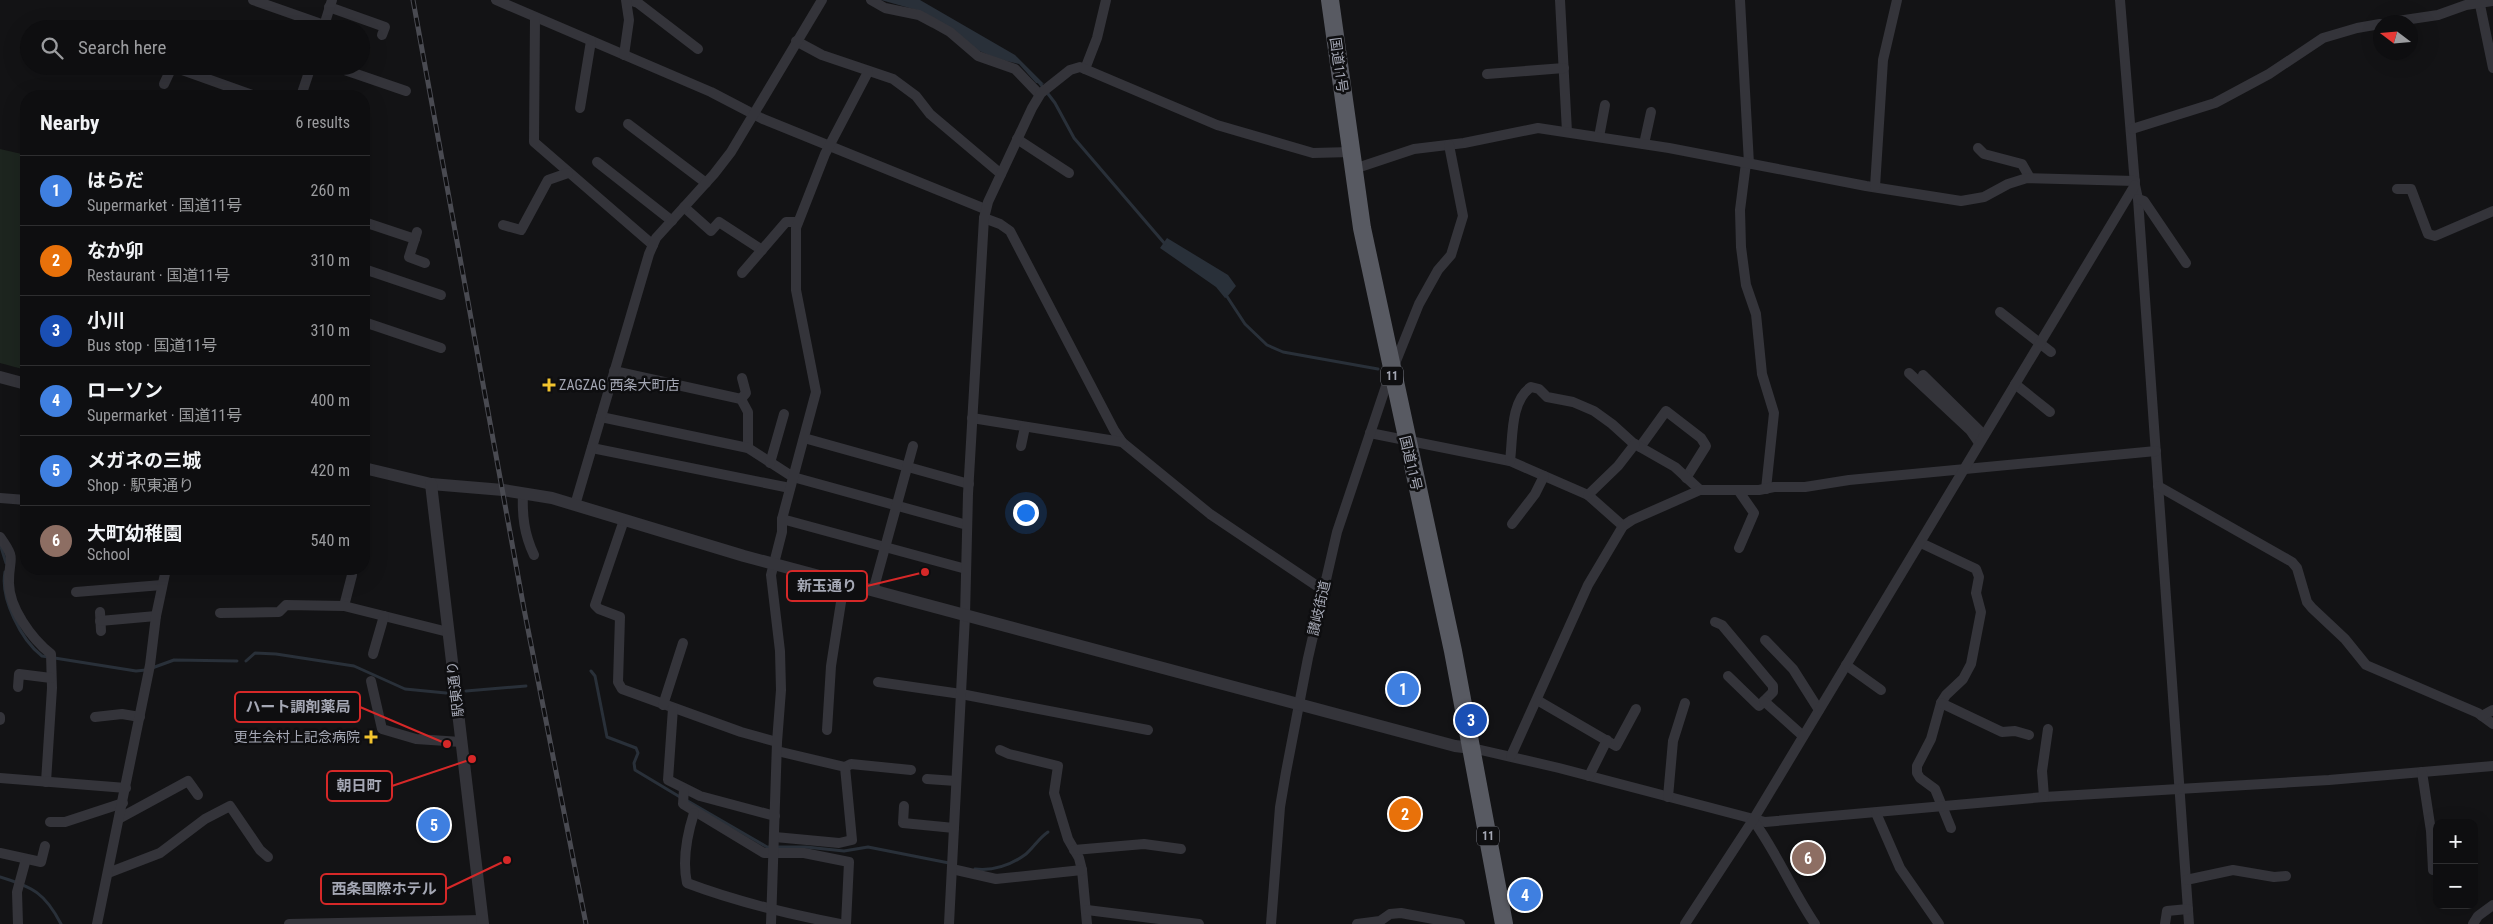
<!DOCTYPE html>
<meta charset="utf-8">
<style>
body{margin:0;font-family:"Roboto Condensed","Noto Sans JP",sans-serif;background:#171719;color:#f1f3f6}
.controls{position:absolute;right:15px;bottom:15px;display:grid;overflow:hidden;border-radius:10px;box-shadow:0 5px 20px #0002}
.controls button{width:45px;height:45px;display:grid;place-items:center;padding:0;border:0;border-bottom:1px solid #2e2e30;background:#0e0e10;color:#f1f3f6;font:25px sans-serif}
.compass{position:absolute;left:2373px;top:15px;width:45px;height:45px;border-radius:50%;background:#0e0e10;box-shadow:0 5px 20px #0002;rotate:286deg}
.you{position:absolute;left:1025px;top:512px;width:18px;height:18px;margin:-12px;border:4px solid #fff;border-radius:50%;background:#1a73e8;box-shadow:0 0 0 8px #1a73e833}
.badge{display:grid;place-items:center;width:32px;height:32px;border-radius:50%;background:#f2c42e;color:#fff;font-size:16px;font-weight:700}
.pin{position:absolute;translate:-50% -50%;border:2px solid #fff;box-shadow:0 1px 5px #0006}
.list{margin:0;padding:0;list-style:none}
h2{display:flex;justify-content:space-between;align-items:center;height:65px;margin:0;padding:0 20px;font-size:21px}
h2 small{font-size:16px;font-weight:400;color:#9b9c9f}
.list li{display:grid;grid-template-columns:32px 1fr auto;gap:15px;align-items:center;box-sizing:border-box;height:70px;padding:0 20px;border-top:1px solid #2e2e30}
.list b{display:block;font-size:19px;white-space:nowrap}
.list p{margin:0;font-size:16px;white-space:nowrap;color:#9b9c9f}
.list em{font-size:16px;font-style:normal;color:#9b9c9f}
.icon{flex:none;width:28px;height:28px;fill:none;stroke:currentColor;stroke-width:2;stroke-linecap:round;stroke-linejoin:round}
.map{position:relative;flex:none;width:2493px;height:924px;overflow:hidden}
.search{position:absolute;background:#0e0e10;box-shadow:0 5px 20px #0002;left:20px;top:20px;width:350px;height:55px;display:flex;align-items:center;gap:12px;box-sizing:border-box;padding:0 18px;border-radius:28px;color:#9b9c9f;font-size:19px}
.panel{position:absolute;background:#0e0e10;box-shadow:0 5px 20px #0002;left:20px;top:90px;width:350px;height:485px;border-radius:20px}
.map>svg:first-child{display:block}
.green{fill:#1d251f}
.water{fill:#293039}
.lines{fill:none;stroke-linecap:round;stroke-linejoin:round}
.stream{stroke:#293039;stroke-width:3}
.minor{stroke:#34343a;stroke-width:10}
.tertiary{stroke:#34343a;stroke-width:12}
.trunk{stroke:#585a62;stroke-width:18}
.rail-casing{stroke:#494a51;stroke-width:5}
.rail{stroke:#0e0e10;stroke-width:3;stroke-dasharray:9;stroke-linecap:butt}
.poi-dot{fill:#f2c42e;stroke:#0e0e10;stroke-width:2}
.labels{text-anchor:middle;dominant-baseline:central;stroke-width:5;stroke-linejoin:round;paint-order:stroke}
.shield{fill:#0e0e10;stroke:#787a84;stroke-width:1}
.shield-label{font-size:12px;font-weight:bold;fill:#a5a8b5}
.street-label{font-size:14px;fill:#a5a8b5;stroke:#0e0e10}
.poi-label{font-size:14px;fill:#a5a8b5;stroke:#0e0e10;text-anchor:start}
.leader{fill:none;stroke:#d62828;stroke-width:2}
.callout-dot{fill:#d62828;stroke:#0e0e10;stroke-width:2}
.callout{fill:#0e0e10;stroke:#d62828;stroke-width:2}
.callout-label{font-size:15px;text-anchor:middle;font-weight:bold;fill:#a5a8b5}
</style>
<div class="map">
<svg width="2493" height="924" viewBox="0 0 2493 924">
<rect width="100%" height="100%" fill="#131315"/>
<path class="green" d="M0,149L26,155V370L0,363Z"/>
<g class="water">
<path d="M881,0H920L1015,55L1044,84L1036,83L1019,64L998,59L977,50L920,11Z"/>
<path d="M1167,238L1228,275L1236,286L1227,297L1225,298L1216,287L1160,248Z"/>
</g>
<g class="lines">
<g class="stream">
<path d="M1039,82L1055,103L1074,138L1165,244"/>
<path d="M1226,295L1245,324L1267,345L1283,352L1378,369"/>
<path d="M1,547L6,563"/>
<path d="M5,572C0,598 21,640 42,656L136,671L146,670"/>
<path d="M246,661L255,653L276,654L354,666L405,689L446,693"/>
<path d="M152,668L174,660L237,661"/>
<path d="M591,671L595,676L607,737L636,748L638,753L634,763L635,770L680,797"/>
<path d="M466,691L526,686"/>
<path d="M686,800L767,847H806L844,851L868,847L949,863"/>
<path d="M975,869C994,871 1010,866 1026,854C1034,847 1039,838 1048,832"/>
<path d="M0,877C33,887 45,893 61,924"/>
</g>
<g class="minor">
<path d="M253,0L324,25"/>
<path d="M496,0L711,92L763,119L985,209"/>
<path d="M871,0L885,8L919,15L934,23L950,32L978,56L1015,69L1039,94"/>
<path d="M1560,0L1567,132"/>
<path d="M1740,0L1749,164"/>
<path d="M2120,0L2135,185L2138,199L2189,924"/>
<path d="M2479,0L2493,68"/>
<path d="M627,2L632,1L638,3L698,49"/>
<path d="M329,7L385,27L382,35"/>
<path d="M535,17L534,142L653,245"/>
<path d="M2391,22L2438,15L2466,5L2493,1"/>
<path d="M323,29L332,0"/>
<path d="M796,41L822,55L893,79L916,96L930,114L1001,174"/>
<path d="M624,55L629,20L626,0"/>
<path d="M171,66L255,96"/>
<path d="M333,66L406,91"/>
<path d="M1085,69L1097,38L1106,0"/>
<path d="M1487,74L1564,68"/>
<path d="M164,84L172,67"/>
<path d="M301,96L311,66"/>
<path d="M580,108L591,41"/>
<path d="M628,124L706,183"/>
<path d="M2132,129L2215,103L2269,74L2323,38L2357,28L2380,24"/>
<path d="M1599,137L1605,105"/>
<path d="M1017,139L1069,173"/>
<path d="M1644,144L1651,112"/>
<path d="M1978,148L1984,154L2022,164L2030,178"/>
<path d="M597,162L672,221"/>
<path d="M1746,163L1740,210L1741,247L1746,285L1756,314L1762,374L1774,413L1766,489"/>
<path d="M1354,169L1414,149L1464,143L1538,128L1669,148L1866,186L1961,201L1984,197L2008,184L2027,178L2135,181"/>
<path d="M1875,187L1883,60L1897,0"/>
<path d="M2397,189H2411L2428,234L2435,236L2493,211"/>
<path d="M2138,199L2144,201L2186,263"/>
<path d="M684,207L711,231L719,222L762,250"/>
<path d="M984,218L1000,224L1010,231L1114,430L1122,442L1210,514L1323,590"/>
<path d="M364,222L415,239"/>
<path d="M503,225L521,230L548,180L568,173"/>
<path d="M417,232L409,257L425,263"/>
<path d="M364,269L441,295"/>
<path d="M742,273L786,222H798"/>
<path d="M2000,312L2051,352"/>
<path d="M364,322L441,348"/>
<path d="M614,371L741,399"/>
<path d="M1909,373L1970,430L1979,443"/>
<path d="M1923,375L1984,435"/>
<path d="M742,378L746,393L741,399L748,412V448"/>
<path d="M2015,384L2050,412"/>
<path d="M601,417L748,448L793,477L967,525"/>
<path d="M972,418L1122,442"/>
<path d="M1370,433L1510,461L1588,495L1623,526"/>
<path d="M804,438L969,484"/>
<path d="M1021,446L1025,427"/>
<path d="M1640,447L1666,411L1701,438L1706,446L1686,478"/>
<path d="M592,448L790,488"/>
<path d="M1510,461C1513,438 1510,401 1531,387L1539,389L1547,397L1573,402L1594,411L1612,424L1633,443L1675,467L1700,490"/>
<path d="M770,463L784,414"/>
<path d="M2158,486L2292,562L2297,568L2307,602L2312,608L2345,639L2366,665L2478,713L2493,724"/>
<path d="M1738,490L1754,513L1739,548"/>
<path d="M523,493C522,515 524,534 534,555"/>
<path d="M1588,495L1618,466L1635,444"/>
<path d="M0,498L26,500"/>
<path d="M575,505L649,254L656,238L714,174L731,152L822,0"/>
<path d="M782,519L966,569"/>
<path d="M624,520L595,605L599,609L620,617L618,682L622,689L741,732L777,742"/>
<path d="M1512,524L1535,494L1544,476"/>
<path d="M0,537C17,561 9,556 9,581C8,607 32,639 51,654L52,688L46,782"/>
<path d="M1921,543L1976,569L1979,577L1976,593L1981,612L1971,664L1963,679L1946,695L1941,703L1931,739L1917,766V773L1920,778L1935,789L1951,828"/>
<path d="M873,591L913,446"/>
<path d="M76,592L162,585"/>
<path d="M344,606L352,575"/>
<path d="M100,612L101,631"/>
<path d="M220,613L279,612L286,605L344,606L448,632"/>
<path d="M100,621L156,616"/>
<path d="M1715,622L1722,625L1773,686V692L1759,706L1728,676"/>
<path d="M1765,640L1793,669L1819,710"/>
<path d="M373,654L384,616"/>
<path d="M1846,665L1881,690"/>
<path d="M371,681L382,729L416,739L461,742"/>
<path d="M878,682L961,694L1148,730"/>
<path d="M18,687L19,674L51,678"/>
<path d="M1537,700L1616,746L1636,709"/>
<path d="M1764,701L1803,736"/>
<path d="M1941,703L2002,732L2015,731L2029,735"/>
<path d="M663,705L683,643"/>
<path d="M673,708L668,780L700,796L775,816"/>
<path d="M2482,716L2493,710"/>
<path d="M95,717L122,714L140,717"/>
<path d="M0,720V717"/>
<path d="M827,730L831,666L844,583"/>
<path d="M1472,748L1559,768L1765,822L2044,797L2329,780L2493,766"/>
<path d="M1000,750L1009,754L1058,766L1054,793L1068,839L1079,858L1082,870L1087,924"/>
<path d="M1511,756L1588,585L1623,526L1632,520L1700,490H1759L1774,487H1805L1849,480L2156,451"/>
<path d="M845,767L851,764L911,770"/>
<path d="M2422,772L2431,831L2433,870"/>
<path d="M1589,776L1607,740"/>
<path d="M0,778L126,788"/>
<path d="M927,779L956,781"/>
<path d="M684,789L683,804L764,853H804L849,862L846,924"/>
<path d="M1668,797L1673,741L1685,703"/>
<path d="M2044,797L2042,771L2048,729"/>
<path d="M904,806L903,823L954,828"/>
<path d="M694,813C687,835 682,860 687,883C737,902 788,914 840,924"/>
<path d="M1876,813L1900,868L1939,924"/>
<path d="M120,818L188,781L198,795"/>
<path d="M1753,820C1777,853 1792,890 1815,924"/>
<path d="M50,822H65L123,803"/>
<path d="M775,837L839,843L852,840L845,767L777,751"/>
<path d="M1074,850L1144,844L1181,849"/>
<path d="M0,853L41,862L45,846"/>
<path d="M952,869L996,879L1082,870"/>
<path d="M108,873L160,853L205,819L230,806L260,850L268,857"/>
<path d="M2186,880L2233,870L2274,877L2286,876"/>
<path d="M1087,910L1199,924"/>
<path d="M18,924L17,892L26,859"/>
<path d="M97,924L150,665L156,616L166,569"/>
<path d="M289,924L482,920"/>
<path d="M771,924L777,742L781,690L780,651L771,575L782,532V519L816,392L796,290V228L825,154L868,72"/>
<path d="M949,924L965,616L968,494L984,218L988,202L1032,108L1041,93L1070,70L1080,67L1217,125L1313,153L1351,152"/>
<path d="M1271,924L1280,807L1286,772L1308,658L1337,532L1386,386L1419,304L1438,270L1451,255L1463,216L1449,145"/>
<path d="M1357,924L1380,921L1390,914L1401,913L1460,924"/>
<path d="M1685,924L1753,820L2135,185"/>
<path d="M2165,924L2167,911L2188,909"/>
<path d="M2473,924L2478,916L2493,905"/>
</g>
<g class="tertiary">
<path d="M0,377L26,384"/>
<path d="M364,468L431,484L503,490L552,498L744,556L1455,746L1472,748"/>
<path d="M431,484L483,924"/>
</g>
<path class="trunk" d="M1330,0L1362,228L1453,651L1504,924"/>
<g class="rail-casing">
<path id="rail" d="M413,0L524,609L586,924"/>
</g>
<use href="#rail" class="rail"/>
</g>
<g class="poi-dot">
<path d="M546.5 377.5h5v5h5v5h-5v5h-5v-5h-5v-5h5z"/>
<path d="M368.5 729.5h5v5h5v5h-5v5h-5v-5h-5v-5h5z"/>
</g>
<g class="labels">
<g class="shield">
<rect x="1381" y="366.5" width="22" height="19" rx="4"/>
<rect x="1477" y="826.5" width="22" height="19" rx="4"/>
</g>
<g class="shield-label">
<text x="1392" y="376">11</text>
<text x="1488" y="836">11</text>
</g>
<g class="street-label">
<text transform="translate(1339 65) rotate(82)">国道11号</text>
<text transform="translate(1411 463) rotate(77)">国道11号</text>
<text transform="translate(1319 608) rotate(-77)">讃岐街道</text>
<text transform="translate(455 689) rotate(-97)">駅東通り</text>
</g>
<g class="poi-label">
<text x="559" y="385">ZAGZAG 西条大町店</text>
<text x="360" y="737" text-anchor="end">更生会村上記念病院</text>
</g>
</g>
<path class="leader" d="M925 572L867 586M447 744L360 707M472 759L392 786M507 860L446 889"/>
<g class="callout-dot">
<circle cx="925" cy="572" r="5"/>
<circle cx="447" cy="744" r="5"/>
<circle cx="472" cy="759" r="5"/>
<circle cx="507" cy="860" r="5"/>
</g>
<g class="callout">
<rect x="787" y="571" width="80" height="30" rx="5"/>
<rect x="235" y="692" width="125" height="30" rx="5"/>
<rect x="327" y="771" width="65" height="30" rx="5"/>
<rect x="321" y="874" width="125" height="30" rx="5"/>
</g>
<g class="callout-label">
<text x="827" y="591">新玉通り</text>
<text x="298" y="712">ハート調剤薬局</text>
<text x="359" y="791">朝日町</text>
<text x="384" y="894">西条国際ホテル</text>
</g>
</svg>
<div class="controls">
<button>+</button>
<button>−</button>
</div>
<svg class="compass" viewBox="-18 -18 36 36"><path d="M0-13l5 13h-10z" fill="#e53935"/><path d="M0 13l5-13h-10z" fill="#9b9c9f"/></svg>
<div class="you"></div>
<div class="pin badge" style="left:1403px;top:689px;background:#3f7fe0">1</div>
<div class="pin badge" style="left:1405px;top:814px;background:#e8710a">2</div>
<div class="pin badge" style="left:1471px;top:720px;background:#1a4fb4">3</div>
<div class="pin badge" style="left:1525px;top:895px;background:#3f7fe0">4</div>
<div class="pin badge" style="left:434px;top:825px;background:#3f7fe0">5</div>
<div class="pin badge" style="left:1808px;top:858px;background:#8d6e63">6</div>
<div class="search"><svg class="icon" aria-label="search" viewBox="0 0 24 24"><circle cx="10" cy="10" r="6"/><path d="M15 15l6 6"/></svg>Search here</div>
<section class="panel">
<h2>Nearby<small>6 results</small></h2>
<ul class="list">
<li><span class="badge" style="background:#3f7fe0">1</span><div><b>はらだ</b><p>Supermarket · 国道11号</p></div><em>260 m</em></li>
<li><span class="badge" style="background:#e8710a">2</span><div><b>なか卯</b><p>Restaurant · 国道11号</p></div><em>310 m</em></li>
<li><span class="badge" style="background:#1a4fb4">3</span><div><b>小川</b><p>Bus stop · 国道11号</p></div><em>310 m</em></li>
<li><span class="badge" style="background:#3f7fe0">4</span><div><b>ローソン</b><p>Supermarket · 国道11号</p></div><em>400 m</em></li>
<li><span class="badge" style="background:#3f7fe0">5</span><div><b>メガネの三城</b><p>Shop · 駅東通り</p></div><em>420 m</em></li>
<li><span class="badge" style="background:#8d6e63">6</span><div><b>大町幼稚園</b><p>School</p></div><em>540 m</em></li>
</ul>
</section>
</div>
